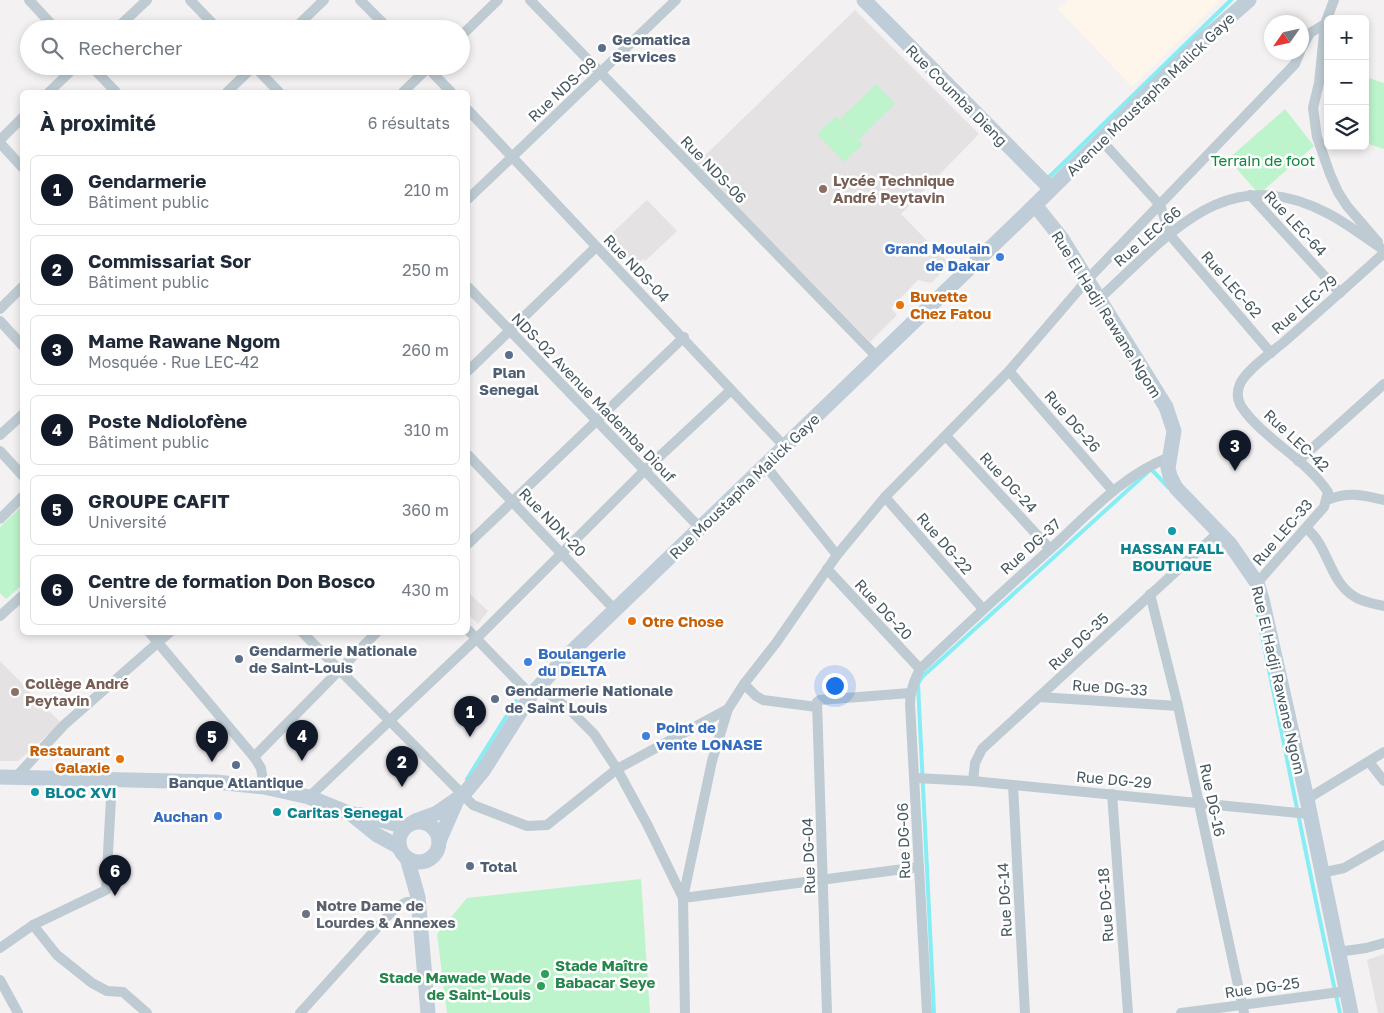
<!DOCTYPE html>
<html lang="fr">
<meta charset="utf-8">
<style>
body{margin:0;font-family:"Golos Text",sans-serif;background:#f6f6f7;color:#1f2937}
.controls{position:absolute;right:15px;top:15px;display:grid;overflow:hidden;border-radius:8px;box-shadow:0 2px 8px #0003}
.controls button{width:45px;height:45px;display:grid;place-items:center;padding:0;border:0;border-bottom:1px solid #e0e1e3;background:#fff;color:#1f2937;font:25px sans-serif}
.compass{position:absolute;left:1264px;top:15px;width:45px;height:45px;border-radius:50%;background:#fff;box-shadow:0 2px 8px #0003;rotate:236deg}
.you{position:absolute;left:834px;top:685px;width:18px;height:18px;margin:-12px;border:4px solid #fff;border-radius:50%;background:#1a73e8;box-shadow:0 0 0 8px #1a73e833}
.badge{display:grid;place-items:center;width:32px;height:32px;border-radius:50%;background:#111827;color:#fff;font-size:16px;font-weight:700}
.pin{position:absolute;translate:-50% -41px;filter:drop-shadow(0 1px 2px #0008)}
.pin::after{content:'';position:absolute;top:26px;width:18px;height:15px;background:inherit;clip-path:polygon(0 0,100% 0,50% 100%)}
.list{margin:0;padding:0;list-style:none}
h2{display:flex;justify-content:space-between;align-items:center;height:65px;margin:0;padding:0 20px;font-size:21px}
h2 small{font-size:16px;font-weight:400;color:#747a83}
.list li{display:grid;grid-template-columns:32px 1fr auto;gap:15px;align-items:center;box-sizing:border-box;height:70px;margin:0 10px 10px;padding:0 10px;border:1px solid #e0e1e3;border-radius:8px}
.list b{display:block;font-size:19px;white-space:nowrap}
.list p{margin:0;font-size:16px;white-space:nowrap;color:#747a83}
.list em{font-size:16px;font-style:normal;color:#747a83}
.icon{flex:none;width:28px;height:28px;fill:none;stroke:currentColor;stroke-width:2;stroke-linecap:round;stroke-linejoin:round}
.map{position:relative;flex:none;width:1384px;height:1013px;overflow:hidden}
.search{position:absolute;background:#fff;box-shadow:0 2px 8px #0003;left:20px;top:20px;width:450px;height:55px;display:flex;align-items:center;gap:12px;box-sizing:border-box;padding:0 18px;border-radius:28px;color:#747a83;font-size:19px}
.panel{position:absolute;background:#fff;box-shadow:0 2px 8px #0003;left:20px;top:90px;width:450px;height:545px;border-radius:8px}
.map>svg:first-child{display:block}
.commercial{fill:#fef6eb}
.education{fill:#e5e2e4}
.park{fill:#bdf4cb}
.lines{fill:none;stroke-linecap:round;stroke-linejoin:round}
.stream{stroke:#86edf5;stroke-width:4}
.street{stroke:#becbd2;stroke-width:10}
.secondary{stroke:#becdd7;stroke-width:15}
.service-dot{fill:#5c6f8a;stroke:#fff;stroke-width:2}
.education-dot{fill:#8d6e63;stroke:#fff;stroke-width:2}
.shop-dot{fill:#3f7fe0;stroke:#fff;stroke-width:2}
.food-dot{fill:#e8710a;stroke:#fff;stroke-width:2}
.culture-dot{fill:#0f9aa8;stroke:#fff;stroke-width:2}
.worship-dot{fill:#6b7280;stroke:#fff;stroke-width:2}
.leisure-dot{fill:#2e9e5b;stroke:#fff;stroke-width:2}
.labels{text-anchor:middle;dominant-baseline:central;stroke-width:5;stroke-linejoin:round;paint-order:stroke}
.service-label{font-size:15px;font-weight:bold;fill:#4e5e75;stroke:#fff;text-anchor:start}
.street-label{font-size:15px;fill:#475861;stroke:#fff}
.park-label{font-size:15px;fill:#0e863a;stroke:#fff}
.education-label{font-size:15px;font-weight:bold;fill:#785e54;stroke:#fff;text-anchor:start}
.shop-label{font-size:15px;font-weight:bold;fill:#366cbe;stroke:#fff;text-anchor:end}
.food-label{font-size:15px;font-weight:bold;fill:#c56008;stroke:#fff;text-anchor:start}
.culture-label{font-size:15px;font-weight:bold;fill:#0d838f;stroke:#fff;text-anchor:start}
.worship-label{font-size:15px;font-weight:bold;fill:#5b616d;stroke:#fff;text-anchor:start}
.leisure-label{font-size:15px;font-weight:bold;fill:#27864d;stroke:#fff;text-anchor:start}
</style>
<div class="map">
<svg width="1384" height="1013" viewBox="0 0 1384 1013">
<rect width="100%" height="100%" fill="#f4f1f2"/>
<path class="commercial" d="M1068,0H1221L1132,87L1058,9Z"/>
<g class="education">
<path d="M855,10L979,134L901,214L950,264L931,283L918,280L891,308L897,315L870,342L696,164Z"/>
<path d="M647,200L677,231L645,261L643,259L636,266L608,237Z"/>
<path d="M468,592L488,611L478,624L468,614Z"/>
<path d="M0,661L61,723L18,761H0Z"/>
<path d="M1384,954V1013H1378L1367,960Z"/>
</g>
<g class="park">
<path d="M1365,77L1384,83V149L1365,143Z"/>
<path d="M876,84L895,104L859,139L840,119Z"/>
<path d="M1285,109L1314,146L1259,194L1228,159Z"/>
<path d="M836,116L863,144L844,162L817,134Z"/>
<path d="M22,506V585L6,599L0,593V527Z"/>
<path d="M641,879L650,1013H447L437,934L467,898Z"/>
</g>
<g class="lines">
<g class="stream">
<path d="M1046,180L1231,0"/>
<path d="M1254,597C1283,735 1309,875 1340,1013"/>
<path d="M467,779L516,701"/>
<path d="M934,1013L918,684L922,677L1151,469L1169,488"/>
</g>
<g class="street">
<path d="M29,0L56,29"/>
<path d="M190,0L218,29"/>
<path d="M360,0L389,29"/>
<path d="M530,0L877,357"/>
<path d="M1325,24L1319,83L1313,108L1317,137L1330,174L1338,192L1347,206L1378,242"/>
<path d="M116,29L147,0"/>
<path d="M294,29L324,0"/>
<path d="M461,36L498,0"/>
<path d="M1302,48L1310,33L1325,24L1334,0"/>
<path d="M91,66L116,92"/>
<path d="M254,66L279,92"/>
<path d="M426,66L451,92"/>
<path d="M49,92L76,66"/>
<path d="M227,92L254,66"/>
<path d="M403,92L430,66"/>
<path d="M468,110L785,447"/>
<path d="M0,140L22,118"/>
<path d="M1101,140L1160,205L1170,235L1271,353"/>
<path d="M0,143L22,167"/>
<path d="M1250,195L1340,293"/>
<path d="M468,199L676,0"/>
<path d="M468,287L700,528"/>
<path d="M1099,299C1168,237 1224,159 1327,213C1347,223 1365,238 1384,250"/>
<path d="M0,309L22,287"/>
<path d="M0,321L22,345"/>
<path d="M468,371L596,247"/>
<path d="M1009,371L1113,491"/>
<path d="M0,435L22,415"/>
<path d="M946,436L1050,549"/>
<path d="M0,451L22,475"/>
<path d="M468,455L615,610"/>
<path d="M1298,461L1384,384"/>
<path d="M765,465L837,555"/>
<path d="M885,497L983,609"/>
<path d="M1327,500C1348,491 1363,495 1384,500"/>
<path d="M0,519L22,497"/>
<path d="M1306,528C1329,546 1329,582 1355,597C1363,602 1375,604 1384,606"/>
<path d="M468,544L684,337"/>
<path d="M827,569L920,669"/>
<path d="M1257,583L1324,507L1328,492C1306,459 1262,438 1241,406C1237,399 1237,391 1240,384C1246,370 1272,352 1284,342C1317,313 1351,283 1384,253"/>
<path d="M1150,594L1178,706L1244,1013"/>
<path d="M0,616L22,596"/>
<path d="M468,630L531,695"/>
<path d="M149,632L254,757L261,768L264,787"/>
<path d="M302,632L473,805L527,826L547,825L617,769L728,709"/>
<path d="M744,684L756,696L763,700L817,707"/>
<path d="M539,686L570,710L594,734L617,769L648,826L683,898L919,867"/>
<path d="M1039,697L1178,706"/>
<path d="M254,757L377,632"/>
<path d="M1369,762L1384,781"/>
<path d="M15,778L64,725L170,632"/>
<path d="M916,778L973,781L1309,814"/>
<path d="M973,781L975,763L982,749L1219,532"/>
<path d="M1013,785L1025,1013"/>
<path d="M1112,794L1128,1013"/>
<path d="M309,797L476,639L644,471L731,390"/>
<path d="M1307,799L1384,752"/>
<path d="M1321,873L1344,868L1384,845"/>
<path d="M33,925L57,955L92,983L107,991L123,992L147,1013"/>
<path d="M0,948L33,925L106,890L112,780"/>
<path d="M1338,952L1366,948L1384,943"/>
<path d="M0,980L18,1013"/>
<path d="M300,1013L395,908L407,902H418"/>
<path d="M685,1013L683,898L712,761L728,709L744,684L776,643L837,555L885,497L1009,371L1088,279L1295,64L1300,52"/>
<path d="M827,1013L817,702L820,700L910,693"/>
<path d="M927,1013L910,704C910,691 914,681 920,669C965,626 1011,584 1058,542C1092,510 1125,474 1170,457"/>
<path d="M1181,1013L1347,991"/>
</g>
<g class="secondary">
<path d="M864,0L1051,189"/>
<path d="M1035,205L1062,239L1166,407L1174,431L1168,468L1170,476L1176,488L1230,544L1257,583L1262,599L1307,799L1351,1013"/>
<path d="M0,777L216,782L264,787L309,797L351,814L364,815L405,827"/>
<path d="M351,814L377,835L399,847"/>
<path d="M415,821L437,813L463,795L483,771L531,695L563,660L1035,205L1194,48L1249,0"/>
<circle cx="419" cy="842" r="20"/>
<path d="M439,841L457,800"/>
<path d="M407,858L418,897L428,1013"/>
</g>
</g>
<g class="service-dot">
<circle cx="602" cy="48" r="5"/>
<circle cx="509" cy="355" r="5"/>
<circle cx="239" cy="659" r="5"/>
<circle cx="495" cy="699" r="5"/>
<circle cx="236" cy="765" r="5"/>
<circle cx="470" cy="866" r="5"/>
</g>
<g class="education-dot">
<circle cx="823" cy="189" r="5"/>
<circle cx="15" cy="692" r="5"/>
</g>
<g class="shop-dot">
<circle cx="1000" cy="257" r="5"/>
<circle cx="528" cy="662" r="5"/>
<circle cx="646" cy="736" r="5"/>
<circle cx="218" cy="816" r="5"/>
</g>
<g class="food-dot">
<circle cx="900" cy="305" r="5"/>
<circle cx="632" cy="621" r="5"/>
<circle cx="120" cy="759" r="5"/>
</g>
<g class="culture-dot">
<circle cx="1172" cy="531" r="5"/>
<circle cx="35" cy="792" r="5"/>
<circle cx="277" cy="812" r="5"/>
</g>
<circle class="worship-dot" cx="306" cy="914" r="5"/>
<g class="leisure-dot">
<circle cx="545" cy="974" r="5"/>
<circle cx="541" cy="986" r="5"/>
</g>
<g class="labels">
<g class="service-label">
<text x="612" y="39">Geomatica<tspan x="612" dy="17">Services</tspan></text>
<text x="509" y="372" text-anchor="middle">Plan<tspan x="509" dy="17">Senegal</tspan></text>
<text x="249" y="650">Gendarmerie Nationale<tspan x="249" dy="17">de Saint-Louis</tspan></text>
<text x="505" y="690">Gendarmerie Nationale<tspan x="505" dy="17">de Saint Louis</tspan></text>
<text x="236" y="782" text-anchor="middle">Banque Atlantique</text>
<text x="480" y="866">Total</text>
</g>
<g class="street-label">
<text transform="translate(562 89) rotate(-43)">Rue NDS-09</text>
<text transform="translate(1150 94) rotate(-44)">Avenue Moustapha Malick Gaye</text>
<text transform="translate(957 95) rotate(45)">Rue Coumba Dieng</text>
<text transform="translate(714 169) rotate(46)">Rue NDS-06</text>
<text transform="translate(1296 223) rotate(47)">Rue LEC-64</text>
<text transform="translate(1147 236) rotate(-41)">Rue LEC-66</text>
<text transform="translate(637 268) rotate(46)">Rue NDS-04</text>
<text transform="translate(1232 284) rotate(49)">Rue LEC-62</text>
<text transform="translate(1304 304) rotate(-41)">Rue LEC-79</text>
<text transform="translate(1107 314) rotate(58)">Rue El Hadji Rawane Ngom</text>
<text transform="translate(594 397) rotate(46)">NDS-02 Avenue Mademba Diouf</text>
<text transform="translate(1073 421) rotate(49)">Rue DG-26</text>
<text transform="translate(1297 440) rotate(43)">Rue LEC-42</text>
<text transform="translate(1009 482) rotate(47)">Rue DG-24</text>
<text transform="translate(744 486) rotate(-44)">Rue Moustapha Malick Gaye</text>
<text transform="translate(553 522) rotate(46)">Rue NDN-20</text>
<text transform="translate(1282 532) rotate(-49)">Rue LEC-33</text>
<text transform="translate(945 543) rotate(49)">Rue DG-22</text>
<text transform="translate(1030 546) rotate(-42)">Rue DG-37</text>
<text transform="translate(884 609) rotate(47)">Rue DG-20</text>
<text transform="translate(1078 641) rotate(-43)">Rue DG-35</text>
<text transform="translate(1279 680) rotate(77)">Rue El Hadji Rawane Ngom</text>
<text transform="translate(1110 687) rotate(4)">Rue DG-33</text>
<text transform="translate(1114 779) rotate(5)">Rue DG-29</text>
<text transform="translate(1213 800) rotate(78)">Rue DG-16</text>
<text transform="translate(903 841) rotate(-92)">Rue DG-06</text>
<text transform="translate(808 856) rotate(-92)">Rue DG-04</text>
<text transform="translate(1004 900) rotate(-93)">Rue DG-14</text>
<text transform="translate(1105 905) rotate(-94)">Rue DG-18</text>
<text transform="translate(1262 987) rotate(-8)">Rue DG-25</text>
</g>
<g class="park-label">
<text x="1263" y="160">Terrain de foot</text>
</g>
<g class="education-label">
<text x="833" y="180">Lycée Technique<tspan x="833" dy="17">André Peytavin</tspan></text>
<text x="25" y="683">Collège André<tspan x="25" dy="17">Peytavin</tspan></text>
</g>
<g class="shop-label">
<text x="990" y="248">Grand Moulain<tspan x="990" dy="17">de Dakar</tspan></text>
<text x="538" y="653" text-anchor="start">Boulangerie<tspan x="538" dy="17">du DELTA</tspan></text>
<text x="656" y="727" text-anchor="start">Point de<tspan x="656" dy="17">vente LONASE</tspan></text>
<text x="208" y="816">Auchan</text>
</g>
<g class="food-label">
<text x="910" y="296">Buvette<tspan x="910" dy="17">Chez Fatou</tspan></text>
<text x="642" y="621">Otre Chose</text>
<text x="110" y="750" text-anchor="end">Restaurant<tspan x="110" dy="17">Galaxie</tspan></text>
</g>
<g class="culture-label">
<text x="1172" y="548" text-anchor="middle">HASSAN FALL<tspan x="1172" dy="17">BOUTIQUE</tspan></text>
<text x="45" y="792">BLOC XVI</text>
<text x="287" y="812">Caritas Senegal</text>
</g>
<g class="worship-label">
<text x="316" y="905">Notre Dame de<tspan x="316" dy="17">Lourdes &amp; Annexes</tspan></text>
</g>
<g class="leisure-label">
<text x="555" y="965">Stade Maître<tspan x="555" dy="17">Babacar Seye</tspan></text>
<text x="531" y="977" text-anchor="end">Stade Mawade Wade<tspan x="531" dy="17">de Saint-Louis</tspan></text>
</g>
</g>
</svg>
<div class="controls">
<button>+</button>
<button>−</button>
<button><svg class="icon" aria-label="layers" viewBox="0 0 24 24"><path d="M12 4l9 5-9 5-9-5zM3 14l9 5 9-5"/></svg></button>
</div>
<svg class="compass" viewBox="-18 -18 36 36"><path d="M0-13l5 13h-10z" fill="#e53935"/><path d="M0 13l5-13h-10z" fill="#747a83"/></svg>
<div class="you"></div>
<div class="pin badge" style="left:470px;top:737px">1</div>
<div class="pin badge" style="left:402px;top:787px">2</div>
<div class="pin badge" style="left:1235px;top:471px">3</div>
<div class="pin badge" style="left:302px;top:761px">4</div>
<div class="pin badge" style="left:212px;top:762px">5</div>
<div class="pin badge" style="left:115px;top:896px">6</div>
<div class="search"><svg class="icon" aria-label="search" viewBox="0 0 24 24"><circle cx="10" cy="10" r="6"/><path d="M15 15l6 6"/></svg>Rechercher</div>
<section class="panel">
<h2>À proximité<small>6 résultats</small></h2>
<ul class="list">
<li><span class="badge">1</span><div><b>Gendarmerie</b><p>Bâtiment public</p></div><em>210 m</em></li>
<li><span class="badge">2</span><div><b>Commissariat Sor</b><p>Bâtiment public</p></div><em>250 m</em></li>
<li><span class="badge">3</span><div><b>Mame Rawane Ngom</b><p>Mosquée · Rue LEC-42</p></div><em>260 m</em></li>
<li><span class="badge">4</span><div><b>Poste Ndiolofène</b><p>Bâtiment public</p></div><em>310 m</em></li>
<li><span class="badge">5</span><div><b>GROUPE CAFIT</b><p>Université</p></div><em>360 m</em></li>
<li><span class="badge">6</span><div><b>Centre de formation Don Bosco</b><p>Université</p></div><em>430 m</em></li>
</ul>
</section>
</div>
